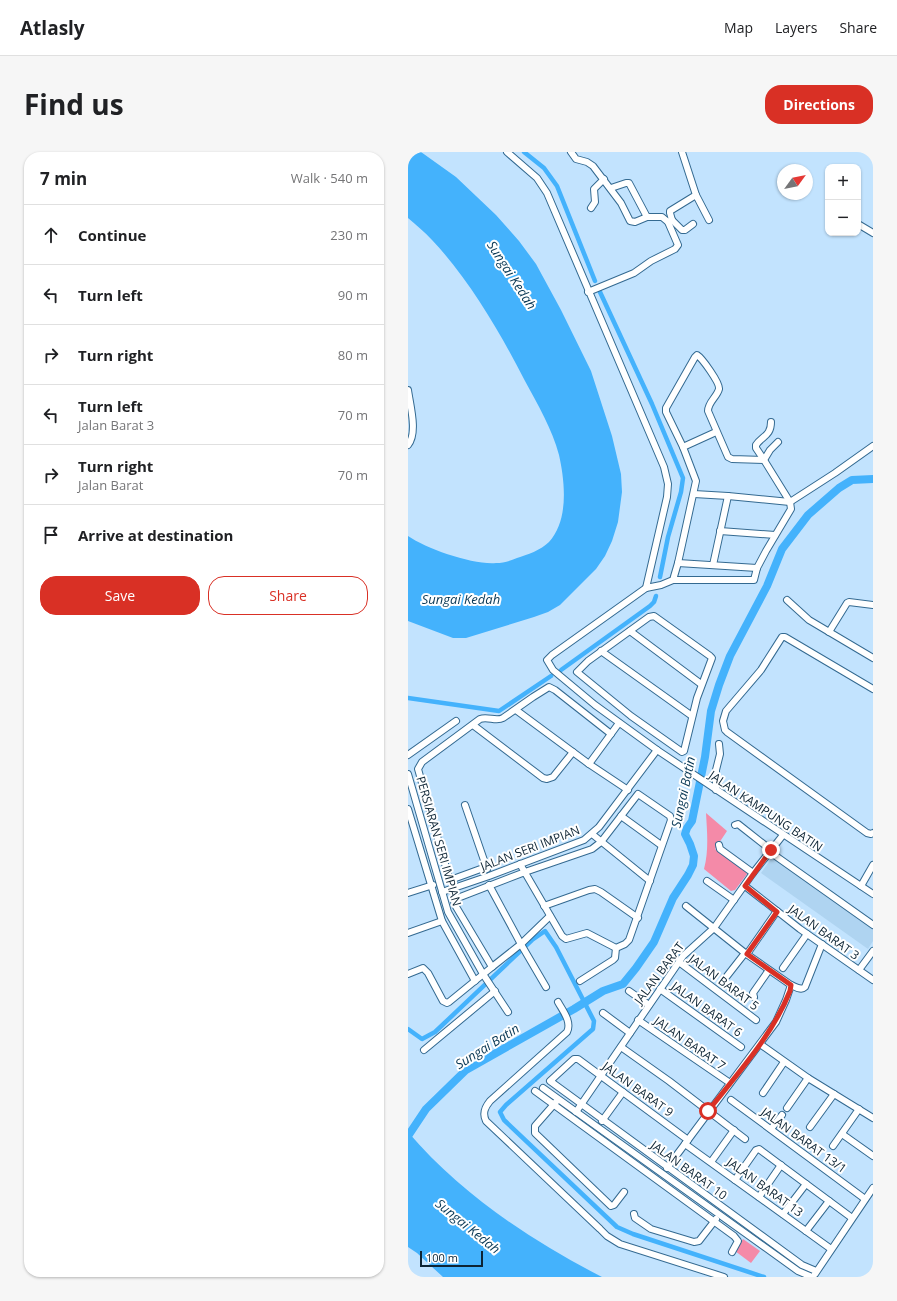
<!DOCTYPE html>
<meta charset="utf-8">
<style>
body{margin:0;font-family:"Open Sans",sans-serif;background:#f6f6f6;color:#202124}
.controls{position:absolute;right:12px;top:12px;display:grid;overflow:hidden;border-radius:8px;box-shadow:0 1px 3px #0004}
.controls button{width:36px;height:36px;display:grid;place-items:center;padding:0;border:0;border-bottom:1px solid #e0e0e0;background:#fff;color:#202124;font:20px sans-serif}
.compass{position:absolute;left:369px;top:12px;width:36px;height:36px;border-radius:50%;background:#fff;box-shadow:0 1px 3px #0004;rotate:57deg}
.scale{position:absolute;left:12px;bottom:10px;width:63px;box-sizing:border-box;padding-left:4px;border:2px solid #0d2434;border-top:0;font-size:11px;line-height:14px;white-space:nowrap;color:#0d2434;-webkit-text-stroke:3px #fff;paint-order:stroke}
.stop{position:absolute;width:12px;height:12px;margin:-9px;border:3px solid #d93025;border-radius:50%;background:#fff}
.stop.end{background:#d93025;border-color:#fff;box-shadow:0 1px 4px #0008}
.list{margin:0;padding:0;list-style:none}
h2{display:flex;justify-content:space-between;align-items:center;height:52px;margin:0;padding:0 16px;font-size:17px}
h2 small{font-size:13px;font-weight:400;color:#757577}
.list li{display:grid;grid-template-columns:26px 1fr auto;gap:12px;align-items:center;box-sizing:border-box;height:60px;padding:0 16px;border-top:1px solid #e0e0e0}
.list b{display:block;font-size:15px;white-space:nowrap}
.list p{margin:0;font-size:13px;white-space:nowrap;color:#757577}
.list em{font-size:13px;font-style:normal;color:#757577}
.actions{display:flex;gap:8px;padding:12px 16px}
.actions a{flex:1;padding:9px 0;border:1px solid #d93025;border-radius:16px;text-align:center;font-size:14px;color:#d93025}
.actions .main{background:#d93025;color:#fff}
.icon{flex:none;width:22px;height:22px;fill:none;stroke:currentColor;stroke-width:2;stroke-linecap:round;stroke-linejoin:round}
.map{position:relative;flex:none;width:465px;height:1125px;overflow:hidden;border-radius:16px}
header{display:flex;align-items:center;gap:24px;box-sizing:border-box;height:56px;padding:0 20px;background:#fff;border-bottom:1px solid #e0e0e0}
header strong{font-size:19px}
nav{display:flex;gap:22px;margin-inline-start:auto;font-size:14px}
.intro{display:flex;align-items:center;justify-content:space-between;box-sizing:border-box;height:96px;padding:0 24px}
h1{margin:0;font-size:28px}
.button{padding:10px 18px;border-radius:16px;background:#d93025;color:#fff;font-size:14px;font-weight:700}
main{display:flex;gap:24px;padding:0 24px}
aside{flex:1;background:#fff;border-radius:16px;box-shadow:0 1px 3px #0004}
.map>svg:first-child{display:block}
.built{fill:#afd4f1}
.green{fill:#f48aa8}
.water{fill:#44b2fc}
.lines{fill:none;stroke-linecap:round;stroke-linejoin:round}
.canal{stroke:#44b2fc;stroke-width:4.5}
.river{stroke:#44b2fc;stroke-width:8}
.minor-casing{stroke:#346a91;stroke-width:8}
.minor{stroke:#fff;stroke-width:6}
.route{stroke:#d93025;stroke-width:5}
.labels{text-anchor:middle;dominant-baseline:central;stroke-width:4;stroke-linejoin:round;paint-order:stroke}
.street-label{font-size:12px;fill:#0d2434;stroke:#fff}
.water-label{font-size:13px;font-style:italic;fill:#093855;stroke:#fff}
</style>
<header>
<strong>Atlasly</strong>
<nav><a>Map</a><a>Layers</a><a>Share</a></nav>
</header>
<div class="intro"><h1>Find us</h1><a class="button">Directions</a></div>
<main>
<aside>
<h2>7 min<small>Walk · 540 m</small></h2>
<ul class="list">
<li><svg class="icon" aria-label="ahead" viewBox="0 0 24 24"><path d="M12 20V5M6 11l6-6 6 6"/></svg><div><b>Continue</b></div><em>230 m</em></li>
<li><svg class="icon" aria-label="left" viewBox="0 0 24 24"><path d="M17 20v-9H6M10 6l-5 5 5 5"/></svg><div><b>Turn left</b></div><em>90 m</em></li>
<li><svg class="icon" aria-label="right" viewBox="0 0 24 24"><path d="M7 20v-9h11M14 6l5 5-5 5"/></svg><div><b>Turn right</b></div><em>80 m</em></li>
<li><svg class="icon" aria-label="left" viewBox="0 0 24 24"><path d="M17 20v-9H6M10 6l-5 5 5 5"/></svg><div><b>Turn left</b><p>Jalan Barat 3</p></div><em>70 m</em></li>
<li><svg class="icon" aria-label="right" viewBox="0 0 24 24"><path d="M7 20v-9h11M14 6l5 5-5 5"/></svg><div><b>Turn right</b><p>Jalan Barat</p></div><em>70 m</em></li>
<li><svg class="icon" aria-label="arrive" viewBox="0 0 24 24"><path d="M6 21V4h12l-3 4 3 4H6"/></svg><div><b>Arrive at destination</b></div></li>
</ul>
<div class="actions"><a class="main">Save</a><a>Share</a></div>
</aside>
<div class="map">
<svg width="465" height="1125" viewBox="0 0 465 1125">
<rect width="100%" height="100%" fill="#c2e3fe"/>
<path class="built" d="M368,700L465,768V789L460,797L353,721Z"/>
<g class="green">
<path d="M298,661L319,679L307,697L338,719L339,722L327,738L323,739L296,717C301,698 299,680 298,661Z"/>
<path d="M335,1087L352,1099L343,1111L327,1099Z"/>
</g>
<g class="water">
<path d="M0,0H13L48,25L88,63L111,89L128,112L153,158L183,219L204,284L213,322L214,340L210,370L204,389L197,404L188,417L152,453L140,460L126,465L58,486H45L0,469V384C19,397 65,413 88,411C95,411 102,409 109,406C119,403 133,398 141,390C161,368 157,330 151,303C144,277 130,253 117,229C93,182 61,127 24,88C17,80 8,73 0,66Z"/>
<path d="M0,980C53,1042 122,1088 194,1125H35L9,1101L0,1095Z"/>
</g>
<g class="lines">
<g class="canal">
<path d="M116,0L136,16L149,34L187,129"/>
<path d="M192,140L244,252L275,326L273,340L260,385L252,425"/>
<path d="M153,518L242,454L246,450L248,444"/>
<path d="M0,546L91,559L143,524"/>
<path d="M0,877L14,887L27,880L124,788L137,779L148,795L186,869L185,877L98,953L92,960L96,968L209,1075L225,1082L356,1125"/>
</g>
<path class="river" d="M0,984L18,957L58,918L166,857L195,839L215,832L228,816L246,790L265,746L280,723L285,713L286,704L282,692L277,682L279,676L284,669L297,605L303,559L311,533L322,504L359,434L374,397L400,363L431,336L444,328L465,327"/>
<g class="minor-casing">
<g id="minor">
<path d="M99,0L129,26L139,41L256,315L260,332L259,345L238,436L144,503L139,508L145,518L187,553L249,598L465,742"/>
<path d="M163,0L168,7L179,10L185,14L213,51L222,69L227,70L239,65"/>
<path d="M288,43L301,68"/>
<path d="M183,56L187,50L186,37L196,27"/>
<path d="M264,68L274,78H277L285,72"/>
<path d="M260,70L264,68L262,61V59L288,43L274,0"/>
<path d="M450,72L465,81"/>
<path d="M180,140L226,121L243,109L267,97L270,93L260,70L254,65H239L221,31H218L203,36"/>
<path d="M0,238C2,253 10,281 0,293"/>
<path d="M363,270C363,284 354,284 348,293V296L356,308L362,298L370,290"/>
<path d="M275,295L308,280"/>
<path d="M286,342L320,344L382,350"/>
<path d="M382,350L427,321L465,294"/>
<path d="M312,379L367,383"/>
<path d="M270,411L349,416"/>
<path d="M305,413L320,344"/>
<path d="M238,436L253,433L265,428H346L349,416L358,399L383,357L382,350L356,308L324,307L320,305L300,259C300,250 309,245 311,237C312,231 294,206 289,203L287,205L258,256V260L275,295L288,329L270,411L265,428"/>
<path d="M379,448L401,468L465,506"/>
<path d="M246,464L302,504L304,506L289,546L276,599L274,600L223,564L169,520L180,509L241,465Z"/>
<path d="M222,479L293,532"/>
<path d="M421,480L439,451L441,450L465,453"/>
<path d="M193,499L284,564"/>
<path d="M465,537L377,485H374L353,518L318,559L315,569L317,578L319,580L459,681L463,682L465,681"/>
<path d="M108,558L181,612L220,638"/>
<path d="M65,573L135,626L139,627L145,625L165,600"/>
<path d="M0,603L48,569"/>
<path d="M181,612L211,571"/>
<path d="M0,622L40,760L75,822L100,860"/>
<path d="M308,638V618L312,602L311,592"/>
<path d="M57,653L79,717"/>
<path d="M0,657L34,769L67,829"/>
<path d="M213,664L253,693"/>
<path d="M327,673L330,672L363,698"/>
<path d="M184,682L242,729"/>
<path d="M311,693L312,697L345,721"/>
<path d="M362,700L465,773"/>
<path d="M78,715L45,727L41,726L10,617L14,610L72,567C80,564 88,570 95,566L125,545L141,535L147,538L203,582"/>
<path d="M299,729L326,748"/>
<path d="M81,733L114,794L138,835"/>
<path d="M337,734L392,777L465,828"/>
<path d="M453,734L465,713"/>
<path d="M34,740L81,724L176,688L191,675L249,598"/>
<path d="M0,741L25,733"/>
<path d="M136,754L181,738L187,737L193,740L230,766"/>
<path d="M0,781L34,769"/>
<path d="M339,802L369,759"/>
<path d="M271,810L348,868"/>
<path d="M84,815L113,792L142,764"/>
<path d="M375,816L399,782"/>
<path d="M451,818L465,799"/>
<path d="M0,822L15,816L20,821L35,849L39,851L41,850L84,815L47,753L46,749L47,747L117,720L184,697L193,690L230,642L262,664L263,668L221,788L217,792L208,796L179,781L158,787L154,784C140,760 126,736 112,712"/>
<path d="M319,824L337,801"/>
<path d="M172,829L205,808L207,806L208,796"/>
<path d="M383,833C388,835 393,839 397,835L414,792"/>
<path d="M252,837L333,895"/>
<path d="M221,839L241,853"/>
<path d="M346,845L345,841L361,818"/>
<path d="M150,850C155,859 164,870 159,880L82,949C77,955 74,961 78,969L192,1077L199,1084L212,1092L316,1125"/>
<path d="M195,861L222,881"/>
<path d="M230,868L322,931"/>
<path d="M352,892L400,926L465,966"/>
<path d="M213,895L261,929L337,987"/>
<path d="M16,898L87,839"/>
<path d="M135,936L390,1119L404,1125"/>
<path d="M127,939L326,1084L330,1089L324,1100"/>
<path d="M355,941L376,910"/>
<path d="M323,948L457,1047"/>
<path d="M148,950L127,974V981L203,1054L206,1053L216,1040"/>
<path d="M379,956L400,926"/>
<path d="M168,960L275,804L306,776L345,721L375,683"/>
<path d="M194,969L215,940"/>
<path d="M402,975L426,942"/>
<path d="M363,977L374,963"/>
<path d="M434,982L465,1004"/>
<path d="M280,988L170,907H166L142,929L394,1113L408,1119"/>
<path d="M277,992L423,1097"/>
<path d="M425,994L451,957"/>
<path d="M303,1010L326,978"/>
<path d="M259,1016L368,870L378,848L383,833L337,801L278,754"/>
<path d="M327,1028L348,998L351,997L444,1066"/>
<path d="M351,1045L373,1013"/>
<path d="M226,1062L227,1066L243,1077L286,1090L291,1089L308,1067"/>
<path d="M375,1062L398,1032"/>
<path d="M398,1079L421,1049"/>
<path d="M407,1122L465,1036"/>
</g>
</g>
<use href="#minor" class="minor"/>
</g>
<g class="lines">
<path class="route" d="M300,959C330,921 364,884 382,839L383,833L339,802L369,760L337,734L363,698"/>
</g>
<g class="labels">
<g class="street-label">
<text transform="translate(358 659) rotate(34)">JALAN KAMPUNG BATIN</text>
<text transform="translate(31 689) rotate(74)">PERSIARAN SERI IMPIAN</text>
<text transform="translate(122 696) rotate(-21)">JALAN SERI IMPIAN</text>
<text transform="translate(416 780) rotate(36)">JALAN BARAT 3</text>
<text transform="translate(251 821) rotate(-53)">JALAN BARAT</text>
<text transform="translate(316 830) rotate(37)">JALAN BARAT 5</text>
<text transform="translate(299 857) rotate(36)">JALAN BARAT 6</text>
<text transform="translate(282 891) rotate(35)">JALAN BARAT 7</text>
<text transform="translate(230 937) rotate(36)">JALAN BARAT 9</text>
<text transform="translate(396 988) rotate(36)">JALAN BARAT 13/1</text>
<text transform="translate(281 1018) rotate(36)">JALAN BARAT 10</text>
<text transform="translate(357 1035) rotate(36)">JALAN BARAT 13</text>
</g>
<g class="water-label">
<text transform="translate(104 123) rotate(57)">Sungai Kedah</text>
<text x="53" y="447">Sungai Kedah</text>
<text transform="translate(275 640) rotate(-78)">Sungai Batin</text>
<text transform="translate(79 894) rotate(-32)">Sungai Batin</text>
<text transform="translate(60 1074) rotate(39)">Sungai Kedah</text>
</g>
</g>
</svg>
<div class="controls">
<button>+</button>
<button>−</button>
</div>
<svg class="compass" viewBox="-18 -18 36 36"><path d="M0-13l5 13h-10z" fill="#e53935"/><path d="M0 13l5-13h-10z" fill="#757577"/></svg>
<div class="scale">100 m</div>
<div class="stop" style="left:300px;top:959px"></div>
<div class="stop end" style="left:363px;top:698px"></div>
</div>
</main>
